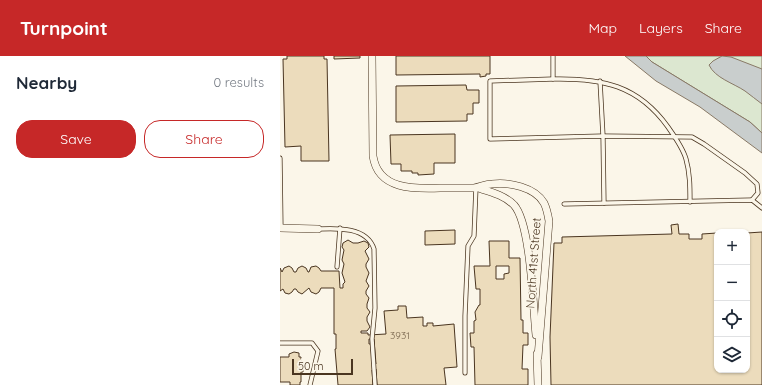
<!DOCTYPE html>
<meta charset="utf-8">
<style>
body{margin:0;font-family:Quicksand,sans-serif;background:#f6f6f7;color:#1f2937}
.controls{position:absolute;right:12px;bottom:12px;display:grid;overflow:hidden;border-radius:8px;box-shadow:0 1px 3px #0004}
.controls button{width:36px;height:36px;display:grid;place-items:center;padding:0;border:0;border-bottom:1px solid #e0e1e3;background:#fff;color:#1f2937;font:20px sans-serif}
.scale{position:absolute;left:12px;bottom:10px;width:61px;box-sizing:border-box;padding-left:4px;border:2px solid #4a3520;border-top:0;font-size:11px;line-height:14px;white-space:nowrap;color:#4a3520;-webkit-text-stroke:3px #fbf6e9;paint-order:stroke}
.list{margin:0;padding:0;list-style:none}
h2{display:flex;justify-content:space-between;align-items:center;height:52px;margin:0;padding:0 16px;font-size:17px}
h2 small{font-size:13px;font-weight:400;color:#747a83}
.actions{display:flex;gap:8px;padding:12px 16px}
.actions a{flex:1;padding:9px 0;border:1px solid #c62828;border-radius:16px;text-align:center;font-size:14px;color:#c62828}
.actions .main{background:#c62828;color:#fff}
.icon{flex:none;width:22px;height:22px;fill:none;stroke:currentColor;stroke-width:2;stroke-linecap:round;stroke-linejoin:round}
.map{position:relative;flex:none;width:482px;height:329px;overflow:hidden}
header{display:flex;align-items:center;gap:24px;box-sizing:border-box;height:56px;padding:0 20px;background:#c62828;color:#fff}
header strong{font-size:19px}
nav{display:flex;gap:22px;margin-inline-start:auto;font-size:14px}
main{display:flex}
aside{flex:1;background:#fff}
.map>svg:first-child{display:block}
.green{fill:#dce7d0;stroke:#887966}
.water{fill:#c9cecd;stroke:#887966}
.building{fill:#ecdcbc;stroke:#4a3520;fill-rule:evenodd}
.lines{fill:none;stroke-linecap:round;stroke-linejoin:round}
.lane-casing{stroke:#4a3520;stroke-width:5}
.street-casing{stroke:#4a3520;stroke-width:8}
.lane{stroke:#fbf6e9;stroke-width:3.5}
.street{stroke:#fbf6e9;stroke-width:7}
.labels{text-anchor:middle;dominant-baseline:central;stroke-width:3;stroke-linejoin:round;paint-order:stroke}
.number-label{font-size:10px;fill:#725f47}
.street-label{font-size:12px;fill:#4a3520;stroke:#fbf6e9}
</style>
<header>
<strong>Turnpoint</strong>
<nav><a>Map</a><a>Layers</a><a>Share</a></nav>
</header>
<main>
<aside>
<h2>Nearby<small>0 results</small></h2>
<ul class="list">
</ul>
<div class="actions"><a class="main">Save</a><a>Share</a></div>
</aside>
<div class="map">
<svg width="482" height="329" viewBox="0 0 482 329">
<rect width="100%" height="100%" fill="#fbf6e9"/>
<path class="green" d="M366,0H482V77L470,66L372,6Z"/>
<g class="water">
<path d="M345,0H366L372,6L470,66L482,77V97L420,51L376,25Z"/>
<path d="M442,0L451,1L482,13V48C476,44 471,39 465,35C453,27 435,22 429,9L433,5Z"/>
</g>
<g class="building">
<path d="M7,0H44V3H47L49,105H21V90L5,91L3,3H7Z"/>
<path d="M54,0H80V2L54,3Z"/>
<path d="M116,0H210V18H206V20L200,21V18L116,19Z"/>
<path d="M186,29L187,34H199V47H193V58H187V65L116,66V30Z"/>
<path d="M175,78V107H154V118L138,119V117H132V115H121V108H111L110,79Z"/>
<path d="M398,168L399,178H409V183H422V178L437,177V314H467V177L482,176V329H271L270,281L274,187H282V181L392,178L391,169Z"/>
<path d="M175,174V188L145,189V175Z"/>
<path d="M68,184L73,187H78L84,185L88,187L89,191L85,195L89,203L86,208V211L89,217L86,225L89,230L86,235V238L89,242L87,248V252L90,256L87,261V265L90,271L87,275H81V277H88V279L106,278L104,255L118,254V250H126L127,262L143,261V270H147V267H153V270L174,268L177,311L164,312L166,329H97L96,313L92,314L93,329H58L55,293H56V278H54V232H41L39,236L36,238L31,236L29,232L22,238L18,236L16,233H14L12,236L9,238L5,237L3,233L0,235V212L2,216L4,212L9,210L12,212L14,216H16L18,212L22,210L26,212L28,216H29L31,211L36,210L39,212L41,215H59L60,232H63V228L65,226L62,217L64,208L62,204L64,194L62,191L63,187ZM89,283H94L96,308H92L91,288H89Z"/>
<path d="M209,185H229V202H240L241,264H243V277H248V289H243L242,313H248V329H195L194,291H191L190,277H194V265L196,264L195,256L199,249H200V233H196L194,210H210ZM216,210H229V217L224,218V223H216Z"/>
<path d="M14,296L19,297V301H21V310H23V316H21V326H20V329H10V326H0V301H9V298Z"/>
</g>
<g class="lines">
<g class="lane-casing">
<g id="lane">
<path d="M273,0V23C322,22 358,29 388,71C395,81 403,92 406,103C410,117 410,131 410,146"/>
<path d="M273,23L210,25V83L323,80L412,81L424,88L465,117L477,128L478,137L472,144"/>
<path d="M320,25L323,80L324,147"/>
<path d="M0,102L1,172"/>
<path d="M284,148L472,144L482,152"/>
<path d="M38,173C58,172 87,171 94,193L95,252L92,283L95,329"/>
<path d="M57,211L60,172"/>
<path d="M0,287H32L38,295L30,329"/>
<path d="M185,317V260L188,190L194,180L196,131"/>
</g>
</g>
<g class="street-casing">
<g id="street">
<path d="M92,0L93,100C98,134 134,133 160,132C171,132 183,132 194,132C200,131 206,128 212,128C229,126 255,131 264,147C267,153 268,159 269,165L258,301"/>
<path d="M198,132C211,136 224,139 234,149C251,168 253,251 256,279"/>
<path d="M0,172L38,173"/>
<path d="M257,298L258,329"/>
</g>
</g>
<use href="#lane" class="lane"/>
<use href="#street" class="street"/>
</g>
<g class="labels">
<g class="number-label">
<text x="120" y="279">3931</text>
</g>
<g class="street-label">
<text transform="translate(253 207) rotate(-86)">North 41st Street</text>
</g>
</g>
</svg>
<div class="controls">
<button>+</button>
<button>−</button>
<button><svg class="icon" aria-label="locate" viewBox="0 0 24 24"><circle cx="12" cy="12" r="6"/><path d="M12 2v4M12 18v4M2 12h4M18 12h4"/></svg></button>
<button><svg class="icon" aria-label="layers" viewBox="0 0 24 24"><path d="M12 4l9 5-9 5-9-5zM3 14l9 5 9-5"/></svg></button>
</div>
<div class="scale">50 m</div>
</div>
</main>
